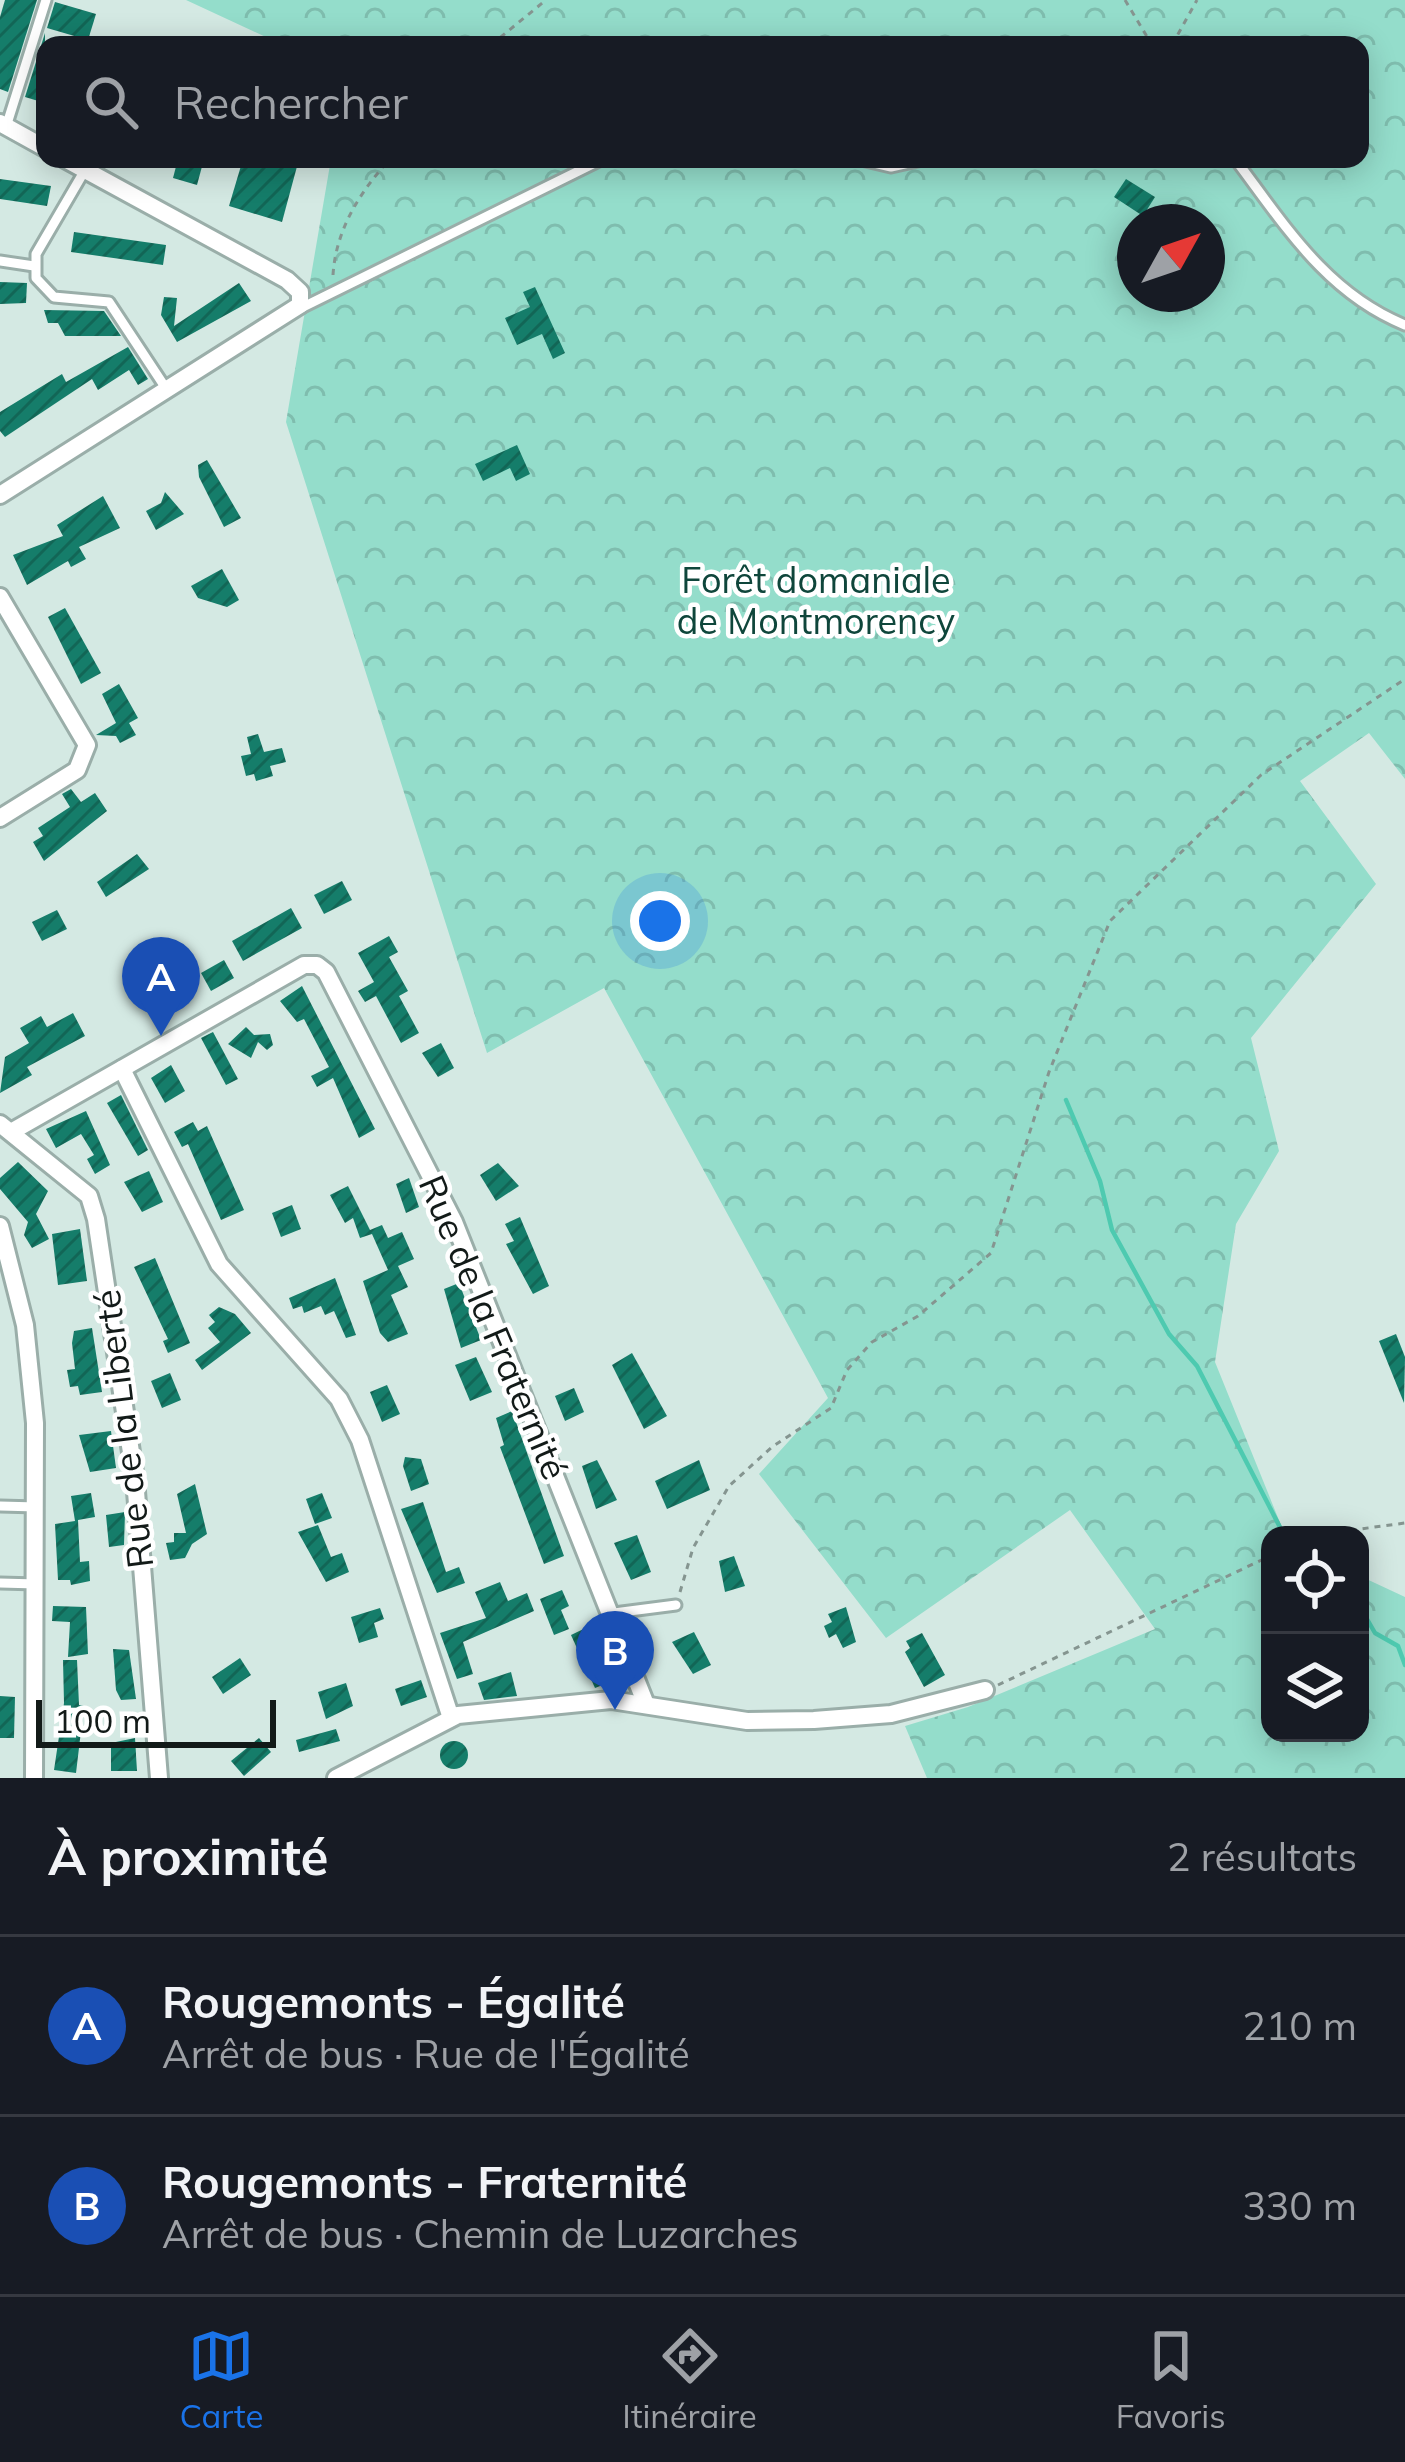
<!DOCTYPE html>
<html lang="fr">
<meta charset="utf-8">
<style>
body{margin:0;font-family:Mulish,sans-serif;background:#242831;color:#f1f3f6}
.controls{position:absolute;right:36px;bottom:36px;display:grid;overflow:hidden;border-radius:24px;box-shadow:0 6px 30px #0003}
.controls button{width:108px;height:108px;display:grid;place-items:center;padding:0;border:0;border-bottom:3px solid #363941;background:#171b24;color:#f1f3f6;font:60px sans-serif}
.compass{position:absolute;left:1117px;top:204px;width:108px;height:108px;border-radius:50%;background:#171b24;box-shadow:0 6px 30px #0003;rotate:50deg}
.scale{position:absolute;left:36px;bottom:30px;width:240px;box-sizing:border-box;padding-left:12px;border:6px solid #121a18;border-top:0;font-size:33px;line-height:42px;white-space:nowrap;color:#121a18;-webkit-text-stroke:9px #fff;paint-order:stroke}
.you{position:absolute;left:660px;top:921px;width:42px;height:42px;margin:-30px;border:9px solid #fff;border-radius:50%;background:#1a73e8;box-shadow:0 0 0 18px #1a73e833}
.badge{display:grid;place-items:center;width:78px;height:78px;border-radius:50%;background:#1a73e8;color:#fff;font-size:39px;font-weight:700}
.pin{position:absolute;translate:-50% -99px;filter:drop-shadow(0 3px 6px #0008)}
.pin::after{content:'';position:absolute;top:63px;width:42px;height:36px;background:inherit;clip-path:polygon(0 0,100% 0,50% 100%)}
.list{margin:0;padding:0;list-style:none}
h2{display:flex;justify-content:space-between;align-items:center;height:156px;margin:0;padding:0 48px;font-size:51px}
h2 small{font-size:39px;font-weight:400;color:#9ea1a6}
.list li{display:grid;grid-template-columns:78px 1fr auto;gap:36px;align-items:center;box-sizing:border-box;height:180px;padding:0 48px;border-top:3px solid #363941}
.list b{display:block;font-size:45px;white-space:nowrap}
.list p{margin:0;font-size:39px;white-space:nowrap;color:#9ea1a6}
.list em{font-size:39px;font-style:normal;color:#9ea1a6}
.icon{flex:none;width:66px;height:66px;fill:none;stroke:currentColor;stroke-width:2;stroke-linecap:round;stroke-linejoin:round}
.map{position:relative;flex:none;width:1405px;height:1778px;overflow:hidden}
.search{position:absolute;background:#171b24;box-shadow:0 6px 30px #0003;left:36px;right:36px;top:36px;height:132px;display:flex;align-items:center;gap:30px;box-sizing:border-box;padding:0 42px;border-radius:24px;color:#9ea1a6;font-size:45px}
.sheet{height:516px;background:#171b24}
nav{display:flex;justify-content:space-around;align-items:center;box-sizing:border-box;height:168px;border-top:3px solid #363941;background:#171b24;font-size:33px;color:#9ea1a6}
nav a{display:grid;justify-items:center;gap:6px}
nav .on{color:#1a73e8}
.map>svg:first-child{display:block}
.forest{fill:url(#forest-crowns);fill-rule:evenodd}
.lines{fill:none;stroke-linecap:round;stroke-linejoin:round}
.stream{stroke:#4ecab0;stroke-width:4.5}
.building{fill:url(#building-hatch)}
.lane-casing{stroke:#9aaea9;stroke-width:15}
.street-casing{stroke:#9aaea9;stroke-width:22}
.path{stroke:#859590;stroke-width:3;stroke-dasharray:6 6;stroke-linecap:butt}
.lane{stroke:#fff;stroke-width:9}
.street{stroke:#fff;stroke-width:16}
.labels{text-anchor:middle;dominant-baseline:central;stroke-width:9;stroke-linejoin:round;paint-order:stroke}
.park-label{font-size:36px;fill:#0f463b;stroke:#fff}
.street-label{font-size:36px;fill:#121a18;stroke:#fff}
</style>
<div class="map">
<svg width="1405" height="1778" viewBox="0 0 1405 1778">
<defs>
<pattern id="forest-crowns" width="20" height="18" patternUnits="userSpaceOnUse" patternTransform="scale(3)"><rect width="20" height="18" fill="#94ddcb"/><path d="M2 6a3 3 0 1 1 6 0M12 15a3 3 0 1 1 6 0" fill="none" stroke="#7fbdae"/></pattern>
<pattern id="building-hatch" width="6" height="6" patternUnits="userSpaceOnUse" patternTransform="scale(3)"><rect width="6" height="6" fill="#157d6a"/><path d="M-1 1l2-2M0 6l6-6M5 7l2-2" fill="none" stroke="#126656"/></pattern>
</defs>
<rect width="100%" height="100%" fill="#d4e9e3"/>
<path class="forest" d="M186,0H1405V779L1369,733L1300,781L1376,884L1251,1038L1279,1151L1236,1224L1215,1362L1285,1535H1270V1733H1360V1576L1405,1597V1778H927L905,1726L968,1707L1155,1629L1070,1510L886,1638L759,1474L828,1398L604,988L487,1053L286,422L331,159H1360V45H283ZM1135,222H1207V294H1135Z"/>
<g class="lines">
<g class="stream">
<path d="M1066,1100L1100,1181L1112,1230L1169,1334L1197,1366L1284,1535"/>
<path d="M1360,1607L1375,1633L1398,1646L1405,1665"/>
</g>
</g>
<g class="building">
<path d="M5,0H37L8,92L0,89V17Z"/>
<path d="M55,2L96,14L88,40L47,28Z"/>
<path d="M45,33V103L25,97Z"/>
<path d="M178,159H204L197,185L173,178Z"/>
<path d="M243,159H299L282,222L229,206Z"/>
<path d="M0,179L51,186L47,206L0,199Z"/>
<path d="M1126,179L1155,197L1143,216L1114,197Z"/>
<path d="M74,232L166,245L163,265L71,252Z"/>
<path d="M0,282L27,283L26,303L0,304Z"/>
<path d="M239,283L251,301L177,342L161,315L164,297L177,298L174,326Z"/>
<path d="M535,287L565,353L553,359L542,334L517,345L505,318L530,307L523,292Z"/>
<path d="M44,310L104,311L121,336H65L58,323H48Z"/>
<path d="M128,347L148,379L138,385L129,370L98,390L92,379L5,437L0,431V412L62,374L66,382Z"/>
<path d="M517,445L530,474L516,481L510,468L483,481L475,464Z"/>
<path d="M207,460L241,518L224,527L199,477L198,465Z"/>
<path d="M165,492L184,514L156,530L146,511L161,503Z"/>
<path d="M103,496L120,528L79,547L86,559L71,567L68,561L27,585L13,555L63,536L57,525Z"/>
<path d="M222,569L239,600L227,607L198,598L191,586Z"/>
<path d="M65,608L101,673L81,684L48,617Z"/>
<path d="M119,684L138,718L129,723L136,735L120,743L116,736L96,735L116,723L102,694Z"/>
<path d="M258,734L264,752L282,748L286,762L270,766L273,776L256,781L254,774L246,776L241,756L251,754L247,737Z"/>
<path d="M71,789L81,802L95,793L107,811L44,861L33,842L43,836L38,828L70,807L62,794Z"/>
<path d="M137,854L149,869L106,897L97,882Z"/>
<path d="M342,881L352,900L324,914L314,895Z"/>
<path d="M291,908L302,928L243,961L232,941Z"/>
<path d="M57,910L67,929L42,941L32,922Z"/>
<path d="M389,936L398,952L389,957L408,991L399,996L419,1033L401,1043L376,996L365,1002L358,991L374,982L358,953Z"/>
<path d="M176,947L190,972L159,985L149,969Z"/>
<path d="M224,960L234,978L211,991L201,973Z"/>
<path d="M302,986L375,1129L359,1138L333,1078L317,1087L311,1076L329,1067L304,1019L297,1022L280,1001Z"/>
<path d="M73,1013L85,1036L27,1067L32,1075L0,1093L5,1057L29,1043L20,1028L41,1016L47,1027Z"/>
<path d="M246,1027L254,1035L270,1034L273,1045L267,1050L258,1042L251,1058L228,1044Z"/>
<path d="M213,1032L238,1079L226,1085L201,1038Z"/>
<path d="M441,1043L454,1068L438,1077L422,1053Z"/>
<path d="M171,1065L185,1091L165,1103L151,1078Z"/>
<path d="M121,1095L148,1150L138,1156L107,1103Z"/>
<path d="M86,1111L110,1165L95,1174L87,1159L94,1155L81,1134L56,1148L46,1129Z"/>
<path d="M193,1122L198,1131L207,1126L244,1210L221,1220L188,1144L182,1147L174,1132Z"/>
<path d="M18,1162L48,1191L36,1214L49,1239L32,1248L24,1235L28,1222L0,1189V1178Z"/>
<path d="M498,1163L519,1186L496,1201L480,1175Z"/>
<path d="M149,1171L163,1202L142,1212L124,1182Z"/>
<path d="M409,1178L419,1207L406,1213L396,1184Z"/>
<path d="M348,1186L370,1230L382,1225L388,1238L402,1232L414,1259L398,1266L408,1287L391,1295L408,1334L388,1342L380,1333L363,1281L388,1270L372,1234L360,1238L353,1218L345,1223L330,1195Z"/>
<path d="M292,1205L301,1229L281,1237L272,1213Z"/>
<path d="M520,1217L549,1286L533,1294L506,1244L514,1241L505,1224Z"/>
<path d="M80,1229L87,1281L58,1285L52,1234Z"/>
<path d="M155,1258L190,1343L168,1353L163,1341L168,1339L134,1267Z"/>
<path d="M335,1278L356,1335L346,1338L334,1311L325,1315L321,1306L304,1313L302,1306L293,1309L289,1298Z"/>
<path d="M459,1283L481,1340L461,1348L444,1289Z"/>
<path d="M219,1307L235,1314L251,1333L202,1370L195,1360L220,1342L208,1328L215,1322L209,1315Z"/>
<path d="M92,1328L102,1392L80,1395L78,1386L70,1387L67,1370L75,1369L72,1343L74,1331Z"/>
<path d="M1396,1334L1405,1357L1404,1403L1379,1341Z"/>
<path d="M632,1353L667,1416L644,1429L612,1365Z"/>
<path d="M476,1357L492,1392L470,1401L455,1365Z"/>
<path d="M170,1373L181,1400L162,1408L151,1381Z"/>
<path d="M387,1385L400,1414L382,1422L370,1392Z"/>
<path d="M574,1388L584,1412L565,1421L555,1396Z"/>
<path d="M512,1411L564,1556L544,1564L500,1447L504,1445L496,1418Z"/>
<path d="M111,1431L116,1468L90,1472L79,1435Z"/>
<path d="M405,1457L421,1459L429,1484L411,1491L403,1466Z"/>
<path d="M597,1460L617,1500L596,1509L582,1466Z"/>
<path d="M699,1460L710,1490L667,1509L655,1481Z"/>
<path d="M195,1484L207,1534L192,1544L185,1558L170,1560L166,1543L174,1542V1533H186L177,1494Z"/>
<path d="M91,1493L95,1517L78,1520L80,1562L89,1561L90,1581L71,1585L70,1580H58L55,1524L75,1521L71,1496Z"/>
<path d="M322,1493L332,1518L315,1524L306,1499Z"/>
<path d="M423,1502L446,1572L459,1567L465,1583L437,1593L401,1509Z"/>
<path d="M125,1512L124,1545L109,1547L106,1515Z"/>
<path d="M318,1525L331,1557L342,1553L349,1572L326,1582L298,1532Z"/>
<path d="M637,1535L651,1572L631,1580L614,1543Z"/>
<path d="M734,1556L745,1586L725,1592L719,1561Z"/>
<path d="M500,1582L508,1601L527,1593L534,1611L463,1642L473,1674L457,1679L440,1633L486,1618L475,1592Z"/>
<path d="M562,1590L569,1606L561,1610L569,1629L554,1635L540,1599Z"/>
<path d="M53,1606L86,1607L88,1654L68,1657L70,1622L52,1621Z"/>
<path d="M846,1607L856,1642L843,1648L836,1634L829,1638L824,1626L832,1622L828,1614Z"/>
<path d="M380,1608L384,1619L374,1623L378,1637L359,1643L351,1617Z"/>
<path d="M594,1624L615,1680L595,1688L571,1635Z"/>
<path d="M694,1632L711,1665L693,1674L672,1642Z"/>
<path d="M922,1633L945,1675L924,1687L905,1652L910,1648L906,1641Z"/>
<path d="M113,1649L129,1650L136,1699L121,1700L116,1690Z"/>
<path d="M240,1658L251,1675L223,1694L212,1677Z"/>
<path d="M63,1660H77L79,1705L84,1706L76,1773L54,1770L64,1703Z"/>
<path d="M511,1672L517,1696L484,1700L478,1683Z"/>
<path d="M421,1680L427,1697L401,1706L395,1689Z"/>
<path d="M346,1683L353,1706L326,1719L318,1692Z"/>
<path d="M0,1696L15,1697L14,1738H0Z"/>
<path d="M336,1729L340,1741L299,1752L296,1740Z"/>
<path d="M135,1738L137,1771H111V1743Z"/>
<path d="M259,1738L271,1752L244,1776L231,1761Z"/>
<circle cx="454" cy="1755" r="14"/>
</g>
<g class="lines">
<g class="lane-casing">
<g id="lane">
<path d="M6,127L46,0"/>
<path d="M857,159L891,167L927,159"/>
<path d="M1235,159C1284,224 1326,293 1405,325"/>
<path d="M85,170L36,254V278L54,297L109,302L167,390"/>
<path d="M0,261L34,266"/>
<path d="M301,308L603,159"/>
<path d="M0,1506L37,1507"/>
<path d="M0,1583L37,1584"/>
<path d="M614,1613L676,1605"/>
</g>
</g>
<g class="street-casing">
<g id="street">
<path d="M0,123L45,148"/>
<path d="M0,495L300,305V292L287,280L65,159"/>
<path d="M0,597L87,745L77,770L0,818"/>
<path d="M122,1069L219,1264L339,1399L360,1440L451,1718"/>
<path d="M0,1124L89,1196L96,1219L135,1479L159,1778"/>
<path d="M11,1132L304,965H317L326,972L454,1222L645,1702"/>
<path d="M0,1226L25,1325L35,1423L34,1778"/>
<path d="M336,1778L458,1715L611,1700L747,1721L814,1720L891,1714L985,1690"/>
</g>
</g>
<g class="path">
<path d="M1125,0L1152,45"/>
<path d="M491,45L546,0"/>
<path d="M1172,45L1197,0"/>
<path d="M333,275C336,229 360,192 390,159"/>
<path d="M1315,1535L1405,1523"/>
<path d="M680,1592L693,1548L729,1486L772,1447L831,1408L847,1370L872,1342L918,1316L991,1253L1049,1072L1110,921L1261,775L1405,679"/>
<path d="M998,1685L1270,1556"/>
</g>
<use href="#lane" class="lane"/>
<use href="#street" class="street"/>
</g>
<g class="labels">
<g class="park-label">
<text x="816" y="579">Forêt domaniale<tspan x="816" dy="41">de Montmorency</tspan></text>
</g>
<g class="street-label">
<text transform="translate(494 1327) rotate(67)">Rue de la Fraternité</text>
<text transform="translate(123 1429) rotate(-97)">Rue de la Liberté</text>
</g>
</g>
</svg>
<div class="controls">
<button><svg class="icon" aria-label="locate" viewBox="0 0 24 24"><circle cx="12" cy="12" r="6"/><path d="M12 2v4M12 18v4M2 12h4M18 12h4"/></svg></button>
<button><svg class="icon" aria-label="layers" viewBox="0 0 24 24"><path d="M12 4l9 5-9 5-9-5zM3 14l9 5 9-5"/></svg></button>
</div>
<svg class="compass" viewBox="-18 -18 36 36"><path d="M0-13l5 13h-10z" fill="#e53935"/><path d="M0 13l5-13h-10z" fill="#9ea1a6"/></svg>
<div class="scale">100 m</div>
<div class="you"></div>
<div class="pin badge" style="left:161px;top:1036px;background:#1a4fb4">A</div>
<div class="pin badge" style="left:615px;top:1710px;background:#1a4fb4">B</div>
<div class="search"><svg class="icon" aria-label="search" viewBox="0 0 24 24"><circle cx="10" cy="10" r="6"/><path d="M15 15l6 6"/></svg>Rechercher</div>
</div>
<section class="sheet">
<h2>À proximité<small>2 résultats</small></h2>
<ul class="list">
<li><span class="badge" style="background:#1a4fb4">A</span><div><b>Rougemonts - Égalité</b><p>Arrêt de bus · Rue de l'Égalité</p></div><em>210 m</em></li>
<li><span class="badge" style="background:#1a4fb4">B</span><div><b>Rougemonts - Fraternité</b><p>Arrêt de bus · Chemin de Luzarches</p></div><em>330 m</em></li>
</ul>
</section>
<nav>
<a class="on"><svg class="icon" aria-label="map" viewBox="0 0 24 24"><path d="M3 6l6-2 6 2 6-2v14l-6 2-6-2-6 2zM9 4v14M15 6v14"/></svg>Carte</a>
<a><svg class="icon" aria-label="directions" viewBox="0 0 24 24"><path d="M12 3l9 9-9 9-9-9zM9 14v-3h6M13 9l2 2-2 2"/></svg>Itinéraire</a>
<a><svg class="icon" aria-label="saved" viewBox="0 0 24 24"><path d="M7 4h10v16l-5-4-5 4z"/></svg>Favoris</a>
</nav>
